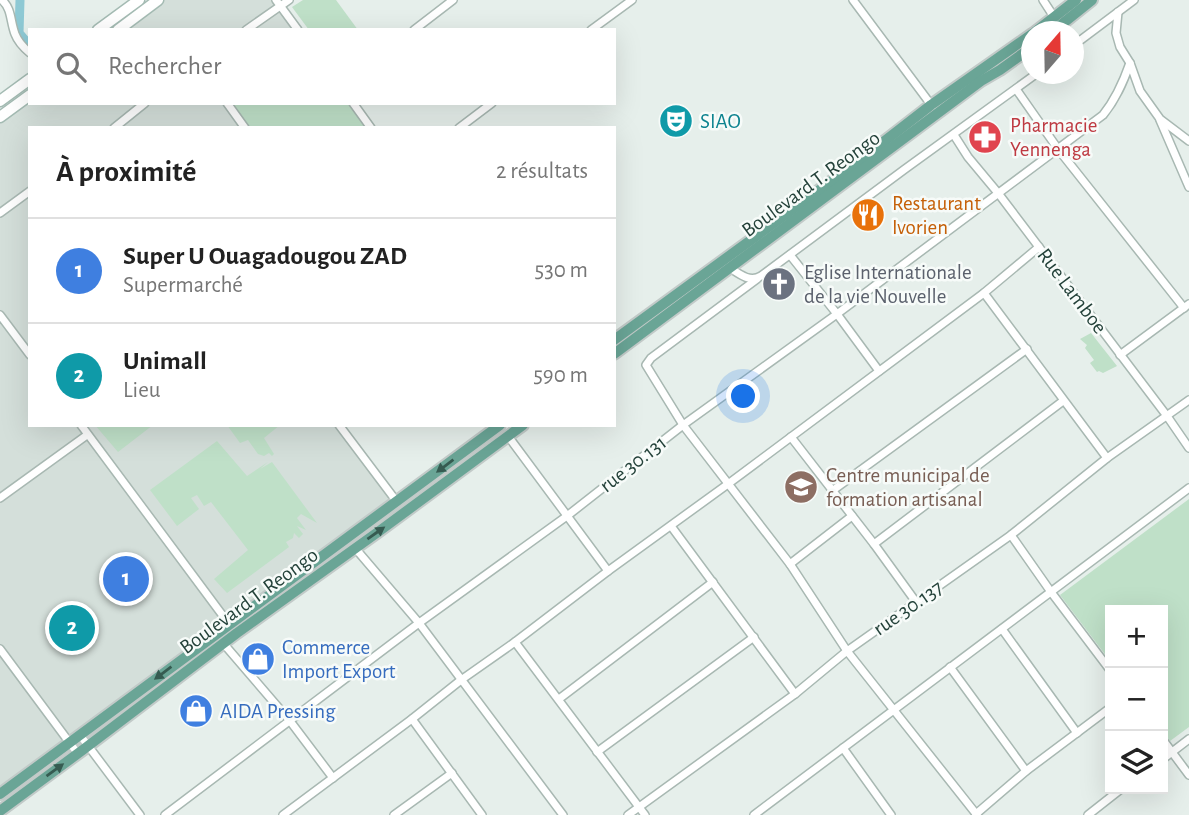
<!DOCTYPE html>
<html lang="fr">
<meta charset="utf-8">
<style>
body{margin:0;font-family:"Alegreya Sans",sans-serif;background:#f2f2f2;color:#222}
.controls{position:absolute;right:21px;bottom:21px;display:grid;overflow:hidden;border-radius:0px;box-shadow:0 7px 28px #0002}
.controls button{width:63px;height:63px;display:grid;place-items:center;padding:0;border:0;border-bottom:2px solid #e0e0e0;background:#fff;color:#222;font:35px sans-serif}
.compass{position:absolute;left:1021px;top:21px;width:63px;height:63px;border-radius:50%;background:#fff;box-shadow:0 7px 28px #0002;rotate:20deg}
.you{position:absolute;left:744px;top:397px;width:24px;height:24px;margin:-18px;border:5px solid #fff;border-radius:50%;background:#1a73e8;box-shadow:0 0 0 10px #1a73e833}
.badge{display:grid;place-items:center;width:46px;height:46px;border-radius:50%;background:#2563eb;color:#fff;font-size:23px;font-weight:700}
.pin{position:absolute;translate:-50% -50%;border:4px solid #fff;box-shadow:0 2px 7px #0006}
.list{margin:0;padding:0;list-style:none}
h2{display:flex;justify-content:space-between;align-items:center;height:91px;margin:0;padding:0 28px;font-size:30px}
h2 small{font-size:23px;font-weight:400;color:#767676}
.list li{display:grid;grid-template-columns:46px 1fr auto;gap:21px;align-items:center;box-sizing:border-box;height:105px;padding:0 28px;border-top:2px solid #e0e0e0}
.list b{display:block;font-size:26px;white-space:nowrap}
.list p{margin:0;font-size:23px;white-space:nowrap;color:#767676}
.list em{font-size:23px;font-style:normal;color:#767676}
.icon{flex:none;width:38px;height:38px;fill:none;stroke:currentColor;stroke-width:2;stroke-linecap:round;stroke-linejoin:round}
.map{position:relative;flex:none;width:1189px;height:815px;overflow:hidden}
.search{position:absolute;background:#fff;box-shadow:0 7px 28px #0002;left:28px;top:28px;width:588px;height:77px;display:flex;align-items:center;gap:18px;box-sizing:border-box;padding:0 24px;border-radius:0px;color:#767676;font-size:26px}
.panel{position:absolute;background:#fff;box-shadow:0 7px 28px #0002;left:28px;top:126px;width:588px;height:301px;border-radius:0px}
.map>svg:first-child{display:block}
.built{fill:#d4dfda}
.green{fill:#bfe0c8}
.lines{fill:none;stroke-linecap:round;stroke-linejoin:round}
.canal{stroke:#8ec9d4;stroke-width:9}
.street-casing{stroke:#a8b8b2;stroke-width:10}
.secondary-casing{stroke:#a4bbb3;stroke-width:13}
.primary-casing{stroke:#c2cac8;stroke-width:14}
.street{stroke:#fff;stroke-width:7}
.secondary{stroke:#fff;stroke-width:10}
.primary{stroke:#6aa596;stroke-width:10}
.oneway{fill:#365b51}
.labels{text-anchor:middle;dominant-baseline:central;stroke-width:5;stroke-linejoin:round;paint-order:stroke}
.culture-label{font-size:21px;fill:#0d838f;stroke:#f7fbf9;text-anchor:start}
.health-label{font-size:21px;fill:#be3a42;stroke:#f7fbf9;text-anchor:start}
.street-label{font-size:21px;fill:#24423a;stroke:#f7fbf9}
.food-label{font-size:21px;fill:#c56008;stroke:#f7fbf9;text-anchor:start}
.worship-label{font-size:21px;fill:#5b616d;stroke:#f7fbf9;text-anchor:start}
.education-label{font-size:21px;fill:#785e54;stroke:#f7fbf9;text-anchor:start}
.shop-label{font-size:21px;fill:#366cbe;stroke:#f7fbf9;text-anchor:start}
</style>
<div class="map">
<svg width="1189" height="815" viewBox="0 0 1189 815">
<rect width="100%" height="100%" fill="#e6efeb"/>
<g class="built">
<path d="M158,0H276L298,30H117Z"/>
<path d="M30,95V103H351L369,128H30V425H339L397,502L0,796V117Z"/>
</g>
<g class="green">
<path d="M303,0H336L358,30H309L292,7Z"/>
<path d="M227,103H349L368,128H246Z"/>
<path d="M1091,333L1117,366L1103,373L1099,371L1097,372L1090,363L1094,360L1085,348L1087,345L1080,339Z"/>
<path d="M95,425H153L118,452Z"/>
<path d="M227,425H280L264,438L274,454L272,456L269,453L264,456L258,454L248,440L240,443Z"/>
<path d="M217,441L247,476L268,462L260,469L272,462L317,523L301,514L297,518L306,530L297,526L303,534L299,538L294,533L293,538L286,542L289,547L227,593L214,579L248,550L211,502L204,506L197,495L191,498L199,509L177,526L150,490Z"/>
<path d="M1189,499V727L1170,741L1163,731V610H1110V661L1060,595Z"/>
</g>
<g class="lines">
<path class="canal" d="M20,0L19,33L30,46"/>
<g class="street-casing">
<g id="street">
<path d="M2,0C12,9 10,21 15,34C18,42 24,48 30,53"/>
<path d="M276,0L298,30"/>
<path d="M853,0L932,106"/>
<path d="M1043,0L1054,17"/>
<path d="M1118,12L1116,33L1120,47L1130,63L1140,91L1160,119L1189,141"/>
<path d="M246,30L289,0"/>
<path d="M414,30L453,0"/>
<path d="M591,30L632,0"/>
<path d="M1074,45L1134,0"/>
<path d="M1016,89L1058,149L1184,308"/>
<path d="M227,103L245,128"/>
<path d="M353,103L371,128"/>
<path d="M1160,120L1189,187"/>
<path d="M114,128L145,103"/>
<path d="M459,128L492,103"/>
<path d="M954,135L968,157L998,193L1167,416L1189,448"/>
<path d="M0,213L30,191"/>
<path d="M790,255L837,314L879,371"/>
<path d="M730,268C739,274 750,283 761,276L905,169L1036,74"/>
<path d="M757,279L651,358L646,365L683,425L790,564L847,651L977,815"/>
<path d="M984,293L1107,458"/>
<path d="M0,315L30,355"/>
<path d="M1120,355L1189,304"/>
<path d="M81,425L229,624"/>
<path d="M339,425L397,502"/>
<path d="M508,436L608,571"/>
<path d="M791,437L874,544L916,602"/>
<path d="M832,491L1027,349"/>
<path d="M0,498L87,435"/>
<path d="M671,526L795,694"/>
<path d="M1011,535L1051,592L1110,670"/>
<path d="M874,544L1063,401"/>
<path d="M355,548L419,623L563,815"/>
<path d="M790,564L852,516"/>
<path d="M1002,629L1077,733"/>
<path d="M515,642L645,815"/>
<path d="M223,643L290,721L333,778"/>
<path d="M0,649L78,754"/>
<path d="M950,667L1026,771"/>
<path d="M559,699L713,582"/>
<path d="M412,719L482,815"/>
<path d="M80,735L140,815"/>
<path d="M1163,740L1189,775"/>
<path d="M843,748L891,815"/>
<path d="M597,752L754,637"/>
<path d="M1163,759L1189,739"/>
<path d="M976,814L1026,771L1110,708"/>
<path d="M165,815L419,623L567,516L683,425L837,314L1103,115C1116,99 1123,83 1130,63"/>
<path d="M283,815L412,719L461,680L515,642L608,571L728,484L984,293L1039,247"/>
<path d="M394,815L452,773"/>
<path d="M628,815L795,694L847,651L1011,535L1107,458L1189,400"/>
<path d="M754,815L1189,488"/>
<path d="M1088,815L1121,789"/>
</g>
</g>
<g class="secondary-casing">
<g id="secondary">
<path d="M98,30L139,0"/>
<path d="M118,30L158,0"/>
<path d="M0,101L30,79"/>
<path d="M0,117L30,95"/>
</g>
</g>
<g class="primary-casing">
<g id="primary">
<path d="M1035,32L1076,0"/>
<path d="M1052,32L1092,0"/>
<path d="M614,340L855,164L931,105L1032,34"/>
<path d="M614,354L981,81L1000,70L1032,47"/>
<path d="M0,794L500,425"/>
<path d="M0,811L84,749L237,633L378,532L523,425"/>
</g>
</g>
<use href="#street" class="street"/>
<use href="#secondary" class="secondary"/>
<use href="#primary" class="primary"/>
</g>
<defs><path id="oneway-solid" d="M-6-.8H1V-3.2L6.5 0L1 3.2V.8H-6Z" transform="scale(1.75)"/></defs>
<g class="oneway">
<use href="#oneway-solid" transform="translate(445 466) rotate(143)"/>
<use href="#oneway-solid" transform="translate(376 533) rotate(-35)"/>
<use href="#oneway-solid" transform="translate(163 673) rotate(143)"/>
<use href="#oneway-solid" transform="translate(55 770) rotate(-36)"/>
</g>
<defs>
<g id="theatre-disc" transform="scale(1.75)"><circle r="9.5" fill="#0f9aa8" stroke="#f7fbf9"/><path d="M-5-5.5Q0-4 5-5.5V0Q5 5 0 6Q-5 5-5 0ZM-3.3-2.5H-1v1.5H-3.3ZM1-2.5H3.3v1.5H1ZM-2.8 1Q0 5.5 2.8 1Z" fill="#fff"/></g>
<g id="pharmacy-disc" transform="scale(1.75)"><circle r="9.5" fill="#e0444e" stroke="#f7fbf9"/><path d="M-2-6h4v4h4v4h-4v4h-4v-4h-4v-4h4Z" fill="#fff"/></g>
<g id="restaurant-disc" transform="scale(1.75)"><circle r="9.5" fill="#e8710a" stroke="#f7fbf9"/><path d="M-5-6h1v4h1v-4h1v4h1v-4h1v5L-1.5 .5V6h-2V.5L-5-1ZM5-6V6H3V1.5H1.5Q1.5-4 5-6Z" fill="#fff"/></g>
<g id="church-disc" transform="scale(1.75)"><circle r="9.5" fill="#6b7280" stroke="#f7fbf9"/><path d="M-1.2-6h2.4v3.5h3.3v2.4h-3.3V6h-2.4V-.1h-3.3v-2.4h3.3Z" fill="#fff"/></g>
<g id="school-disc" transform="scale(1.75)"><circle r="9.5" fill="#8d6e63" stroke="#f7fbf9"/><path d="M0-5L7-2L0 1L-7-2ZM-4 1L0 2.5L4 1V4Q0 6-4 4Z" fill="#fff"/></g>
<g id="shop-disc" transform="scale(1.75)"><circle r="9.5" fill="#3f7fe0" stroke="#f7fbf9"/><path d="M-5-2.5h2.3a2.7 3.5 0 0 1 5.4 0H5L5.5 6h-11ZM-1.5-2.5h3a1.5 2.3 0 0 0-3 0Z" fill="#fff"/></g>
</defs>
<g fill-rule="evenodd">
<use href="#theatre-disc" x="676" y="121"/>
<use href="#pharmacy-disc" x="985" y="137"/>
<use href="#restaurant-disc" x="868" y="215"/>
<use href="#church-disc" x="779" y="284"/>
<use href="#school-disc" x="801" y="487"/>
<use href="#shop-disc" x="258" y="659"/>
<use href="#shop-disc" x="196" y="711"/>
</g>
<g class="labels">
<g class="culture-label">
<text x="700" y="121">SIAO</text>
</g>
<g class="health-label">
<text x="1010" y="125">Pharmacie<tspan x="1010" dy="24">Yennenga</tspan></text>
</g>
<g class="street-label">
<text transform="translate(811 184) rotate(-36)">Boulevard T. Reongo</text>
<text transform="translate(1072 291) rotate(53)">Rue Lamboe</text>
<text transform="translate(633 464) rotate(-38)">rue 30.131</text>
<text transform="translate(249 601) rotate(-36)">Boulevard T. Reongo</text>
<text transform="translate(908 608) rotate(-35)">rue 30.137</text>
</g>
<g class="food-label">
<text x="892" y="203">Restaurant<tspan x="892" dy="24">Ivorien</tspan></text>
</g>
<g class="worship-label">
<text x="804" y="272">Eglise Internationale<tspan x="804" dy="24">de la vie Nouvelle</tspan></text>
</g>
<g class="education-label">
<text x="826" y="475">Centre municipal de<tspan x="826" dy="24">formation artisanal</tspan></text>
</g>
<g class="shop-label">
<text x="282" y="647">Commerce<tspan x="282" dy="24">Import Export</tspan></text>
<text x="220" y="711">AIDA Pressing</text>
</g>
</g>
</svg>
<div class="controls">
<button>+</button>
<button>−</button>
<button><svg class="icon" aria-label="layers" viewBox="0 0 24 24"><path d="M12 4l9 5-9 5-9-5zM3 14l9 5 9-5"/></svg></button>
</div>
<svg class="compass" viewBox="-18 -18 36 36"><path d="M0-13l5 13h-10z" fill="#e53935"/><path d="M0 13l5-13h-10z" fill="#767676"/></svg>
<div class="you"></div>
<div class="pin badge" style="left:126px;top:579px;background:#3f7fe0">1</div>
<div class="pin badge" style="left:72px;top:628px;background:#0f9aa8">2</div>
<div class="search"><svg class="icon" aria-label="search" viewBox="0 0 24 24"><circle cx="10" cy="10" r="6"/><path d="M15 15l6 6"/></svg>Rechercher</div>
<section class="panel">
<h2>À proximité<small>2 résultats</small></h2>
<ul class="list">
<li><span class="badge" style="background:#3f7fe0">1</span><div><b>Super U Ouagadougou ZAD</b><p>Supermarché</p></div><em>530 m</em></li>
<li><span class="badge" style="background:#0f9aa8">2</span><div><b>Unimall</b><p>Lieu</p></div><em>590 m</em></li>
</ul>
</section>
</div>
